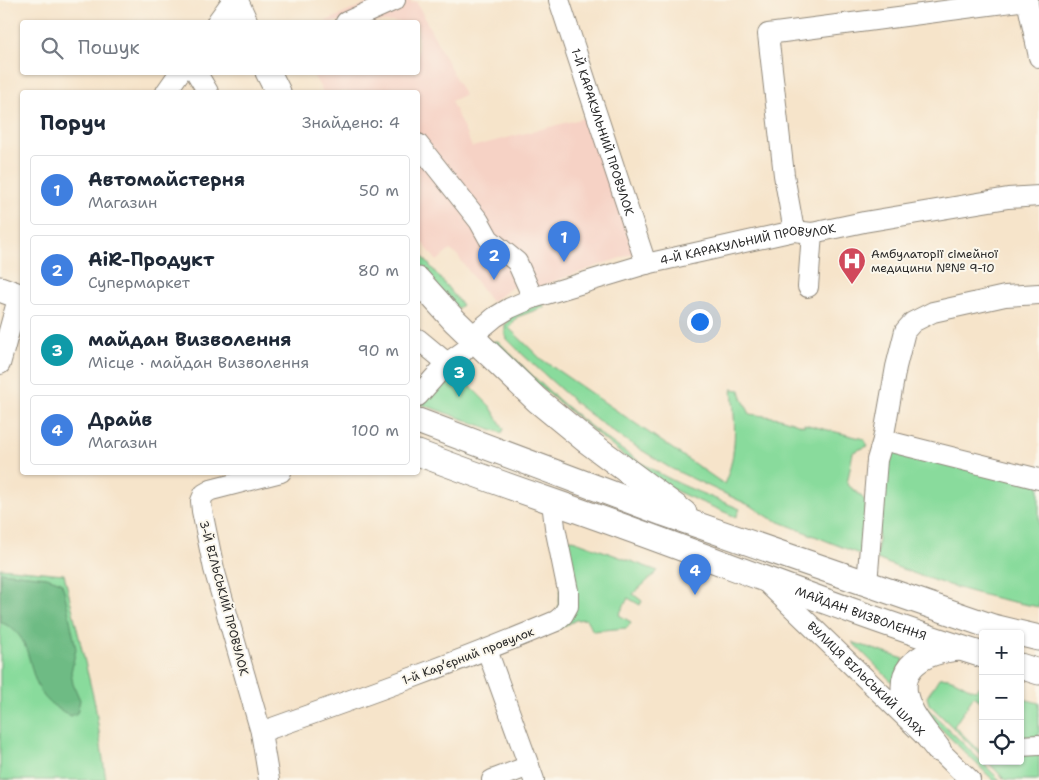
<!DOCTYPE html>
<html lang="uk">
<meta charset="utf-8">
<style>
body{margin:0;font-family:"Shantell Sans",sans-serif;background:#f2f2f3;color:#1f2937}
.controls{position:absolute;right:15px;bottom:15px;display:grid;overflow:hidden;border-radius:5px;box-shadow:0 1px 4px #0004}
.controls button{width:45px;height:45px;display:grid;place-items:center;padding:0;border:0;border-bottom:1px solid #e0e1e3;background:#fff;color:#1f2937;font:25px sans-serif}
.you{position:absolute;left:699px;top:321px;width:18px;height:18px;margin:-12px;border:4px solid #fff;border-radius:50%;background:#1a73e8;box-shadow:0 0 0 8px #1a73e833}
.badge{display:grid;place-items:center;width:32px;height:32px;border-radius:50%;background:#7c3aed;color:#fff;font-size:16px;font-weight:700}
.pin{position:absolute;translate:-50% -41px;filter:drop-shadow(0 1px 2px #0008)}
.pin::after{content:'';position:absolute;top:26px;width:18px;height:15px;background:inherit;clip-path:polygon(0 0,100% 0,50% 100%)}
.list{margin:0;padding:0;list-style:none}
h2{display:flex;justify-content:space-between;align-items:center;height:65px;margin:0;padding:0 20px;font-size:21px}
h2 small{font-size:16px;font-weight:400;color:#747a83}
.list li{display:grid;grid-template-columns:32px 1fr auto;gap:15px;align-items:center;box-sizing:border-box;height:70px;margin:0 10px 10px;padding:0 10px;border:1px solid #e0e1e3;border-radius:5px}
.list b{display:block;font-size:19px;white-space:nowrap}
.list p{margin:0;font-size:16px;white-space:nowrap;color:#747a83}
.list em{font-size:16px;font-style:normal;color:#747a83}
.icon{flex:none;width:28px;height:28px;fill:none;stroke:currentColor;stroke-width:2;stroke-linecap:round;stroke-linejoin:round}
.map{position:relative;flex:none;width:1039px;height:780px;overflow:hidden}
.search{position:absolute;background:#fff;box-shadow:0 1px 4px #0004;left:20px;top:20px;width:400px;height:55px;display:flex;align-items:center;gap:12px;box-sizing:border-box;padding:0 18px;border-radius:5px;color:#747a83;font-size:19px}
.panel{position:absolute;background:#fff;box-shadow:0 1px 4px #0004;left:20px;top:90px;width:400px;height:385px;border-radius:5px}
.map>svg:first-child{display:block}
.built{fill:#f6d2c5}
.green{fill:#89db9c;stroke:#5a8364}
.forest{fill:#6ebb84;stroke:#4c7358}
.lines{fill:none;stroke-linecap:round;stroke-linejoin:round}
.minor-casing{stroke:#90887a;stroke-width:22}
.major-casing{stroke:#90887a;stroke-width:27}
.minor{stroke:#fff;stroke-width:20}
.major{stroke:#fff;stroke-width:25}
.labels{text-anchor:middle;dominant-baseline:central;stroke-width:4;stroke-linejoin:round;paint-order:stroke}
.street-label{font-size:12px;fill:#2b2b2b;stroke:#fbf7ec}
.poi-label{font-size:12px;fill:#2b2b2b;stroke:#fbf7ec;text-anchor:start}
</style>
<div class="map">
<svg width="1039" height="780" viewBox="0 0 1039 780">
<rect width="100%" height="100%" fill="#fbf7ec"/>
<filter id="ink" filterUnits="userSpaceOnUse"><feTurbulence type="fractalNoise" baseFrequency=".02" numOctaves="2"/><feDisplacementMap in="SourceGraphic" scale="10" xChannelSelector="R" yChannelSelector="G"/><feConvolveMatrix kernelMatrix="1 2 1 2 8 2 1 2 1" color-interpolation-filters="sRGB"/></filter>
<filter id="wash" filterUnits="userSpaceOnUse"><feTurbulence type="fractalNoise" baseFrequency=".0096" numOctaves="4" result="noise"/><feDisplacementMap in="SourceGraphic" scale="20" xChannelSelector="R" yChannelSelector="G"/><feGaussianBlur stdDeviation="1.12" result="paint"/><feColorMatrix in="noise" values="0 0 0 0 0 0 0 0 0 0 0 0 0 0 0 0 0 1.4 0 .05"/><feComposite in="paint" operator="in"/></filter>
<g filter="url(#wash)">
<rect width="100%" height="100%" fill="#f6e4ca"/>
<path class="built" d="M375,0H410L412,3L416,1L464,95L451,101L472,147L588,117L634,253L521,293L514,286L491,302L457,255L450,250L437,261L418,237V92H323L312,73L418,72V22H324Z"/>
<g class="green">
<path d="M418,251L462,305L457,309L418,264Z"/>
<path d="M543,303L544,307L517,317L509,328L541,359L724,484C738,454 735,422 732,389L740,390L742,398L750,414L780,418L804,426V424L864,439L868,446L853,452L847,484L862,497L866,502L864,556L770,518L753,507L670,468L616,434L578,405L521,353L507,339L505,334V325L512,315Z"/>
<path d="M498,341C545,390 598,438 657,472C683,487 712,497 740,509L736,517L687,496L653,480L486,342Z"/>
<path d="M436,352L490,406L504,429L502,433L418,403L437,387L442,389L448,378Z"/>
<path d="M893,452L1039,485V607C983,597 929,581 877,559L882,466L888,454Z"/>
<path d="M570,539L658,571L633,594L642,601L640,605L628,598L619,615L631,622L627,628L593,631L586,619L576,620L555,631L567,541Z"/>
<path d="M0,568L64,574L95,704L106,780H0Z"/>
<path d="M852,642L904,659L894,684Z"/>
<path d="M939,678C953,675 963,687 975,690L978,687L983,688V703L974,696L954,726L983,754V757L929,704L927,697Z"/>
<path d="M1020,698L1039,703V736L1020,737Z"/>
<path d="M920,701L1000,780H993L926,714L919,707Z"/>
<path d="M1039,753V780H1005L987,761H1020V755Z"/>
</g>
<path class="forest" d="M0,572L47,577L61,582L64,590L76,649L71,672L73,684L80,700L77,713L71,716C62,711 50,705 43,695C25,670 35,635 0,622Z"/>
</g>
<g filter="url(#ink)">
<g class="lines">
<g class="minor-casing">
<g id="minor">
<path id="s1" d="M559,0L646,264"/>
<path d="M1027,0L1039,57"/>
<path d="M217,22L233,0"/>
<path d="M346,22L395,0"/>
<path d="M196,72L208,92"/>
<path d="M166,92L180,72"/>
<path d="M418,144L479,221L489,239L517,262L533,298"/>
<path d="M794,231L784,175L768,34L1028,0"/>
<path d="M808,287L812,233"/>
<path id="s2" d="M471,337L495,317L510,308L533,298L646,264L794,231L812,233L864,222L1008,198L1039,196"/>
<path d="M418,339L447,363"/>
<path d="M0,364L19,295"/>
<path d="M418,396L447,363L464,351"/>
<path d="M883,440L1039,479"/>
<path id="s3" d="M764,580L970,780"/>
<path d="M867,584L877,460L883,440L896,367L905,331L913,322L933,312L1005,296L1039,294"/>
<path d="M487,650L534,780"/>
<path d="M261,732C360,697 459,662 556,621L563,615L568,606V591L555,527L552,502"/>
<path d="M1020,746L1039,745"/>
<path d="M269,780L261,732L214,569L202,511L201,501L204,494L211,490L281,472"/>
<path d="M492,780L529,766"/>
</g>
</g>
<g class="major-casing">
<g id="major">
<path d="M235,0L245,22"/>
<path d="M268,72L278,92"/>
<path d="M418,280L454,320L537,400L587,441L684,513"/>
<path d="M0,289L22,297"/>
<path d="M418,421L663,513L993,627L1039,638"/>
<path id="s4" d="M418,453C486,479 555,502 624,527C743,570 861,617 983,655"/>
<path d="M1020,666L1039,672"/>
<path d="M938,749C928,736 916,723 909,707C891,666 925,651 959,648"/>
</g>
</g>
<use href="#minor" class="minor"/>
<use href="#major" class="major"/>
</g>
</g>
<defs>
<g id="hospital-pin" transform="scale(1.4375)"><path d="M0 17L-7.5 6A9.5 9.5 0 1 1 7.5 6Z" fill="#d1495b" stroke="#fbf7ec"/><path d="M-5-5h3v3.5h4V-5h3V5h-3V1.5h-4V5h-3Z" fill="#fff"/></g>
</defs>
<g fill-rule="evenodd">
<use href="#hospital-pin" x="852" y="261"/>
</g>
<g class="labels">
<g class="street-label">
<text stroke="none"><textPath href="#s1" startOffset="139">1-Й КАРАКУЛЬНИЙ ПРОВУЛОК</textPath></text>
<text stroke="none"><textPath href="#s2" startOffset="296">4-Й КАРАКУЛЬНИЙ ПРОВУЛОК</textPath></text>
<text transform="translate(224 598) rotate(75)">3-Й ВІЛЬСЬКИЙ ПРОВУЛОК</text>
<text stroke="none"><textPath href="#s4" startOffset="471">МАЙДАН ВИЗВОЛЕННЯ</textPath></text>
<text transform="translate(468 656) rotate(-21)">1-й Карʼєрний провулок</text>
<text stroke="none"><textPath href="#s3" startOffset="142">ВУЛИЦЯ ВІЛЬСЬКИЙ ШЛЯХ</textPath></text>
</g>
<g class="poi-label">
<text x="871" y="254">Амбулаторії сімейної<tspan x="871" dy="14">медицини №№ 9-10</tspan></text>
</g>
</g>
</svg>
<div class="controls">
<button>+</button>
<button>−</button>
<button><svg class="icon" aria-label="locate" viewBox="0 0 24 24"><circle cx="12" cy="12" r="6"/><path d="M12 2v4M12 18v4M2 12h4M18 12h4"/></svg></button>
</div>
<div class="you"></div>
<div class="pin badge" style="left:564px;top:262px;background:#3f7fe0">1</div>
<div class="pin badge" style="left:494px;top:280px;background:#3f7fe0">2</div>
<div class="pin badge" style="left:459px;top:397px;background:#0f9aa8">3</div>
<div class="pin badge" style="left:695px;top:595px;background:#3f7fe0">4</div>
<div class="search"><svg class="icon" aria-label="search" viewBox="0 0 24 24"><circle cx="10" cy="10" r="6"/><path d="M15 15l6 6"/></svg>Пошук</div>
<section class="panel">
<h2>Поруч<small>Знайдено: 4</small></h2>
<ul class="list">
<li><span class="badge" style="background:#3f7fe0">1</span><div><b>Автомайстерня</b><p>Магазин</p></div><em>50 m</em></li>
<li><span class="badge" style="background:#3f7fe0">2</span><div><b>AiR-Продукт</b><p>Супермаркет</p></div><em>80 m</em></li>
<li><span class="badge" style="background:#0f9aa8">3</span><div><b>майдан Визволення</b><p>Місце · майдан Визволення</p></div><em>90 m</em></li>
<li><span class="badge" style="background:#3f7fe0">4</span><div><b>Драйв</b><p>Магазин</p></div><em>100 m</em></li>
</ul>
</section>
</div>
